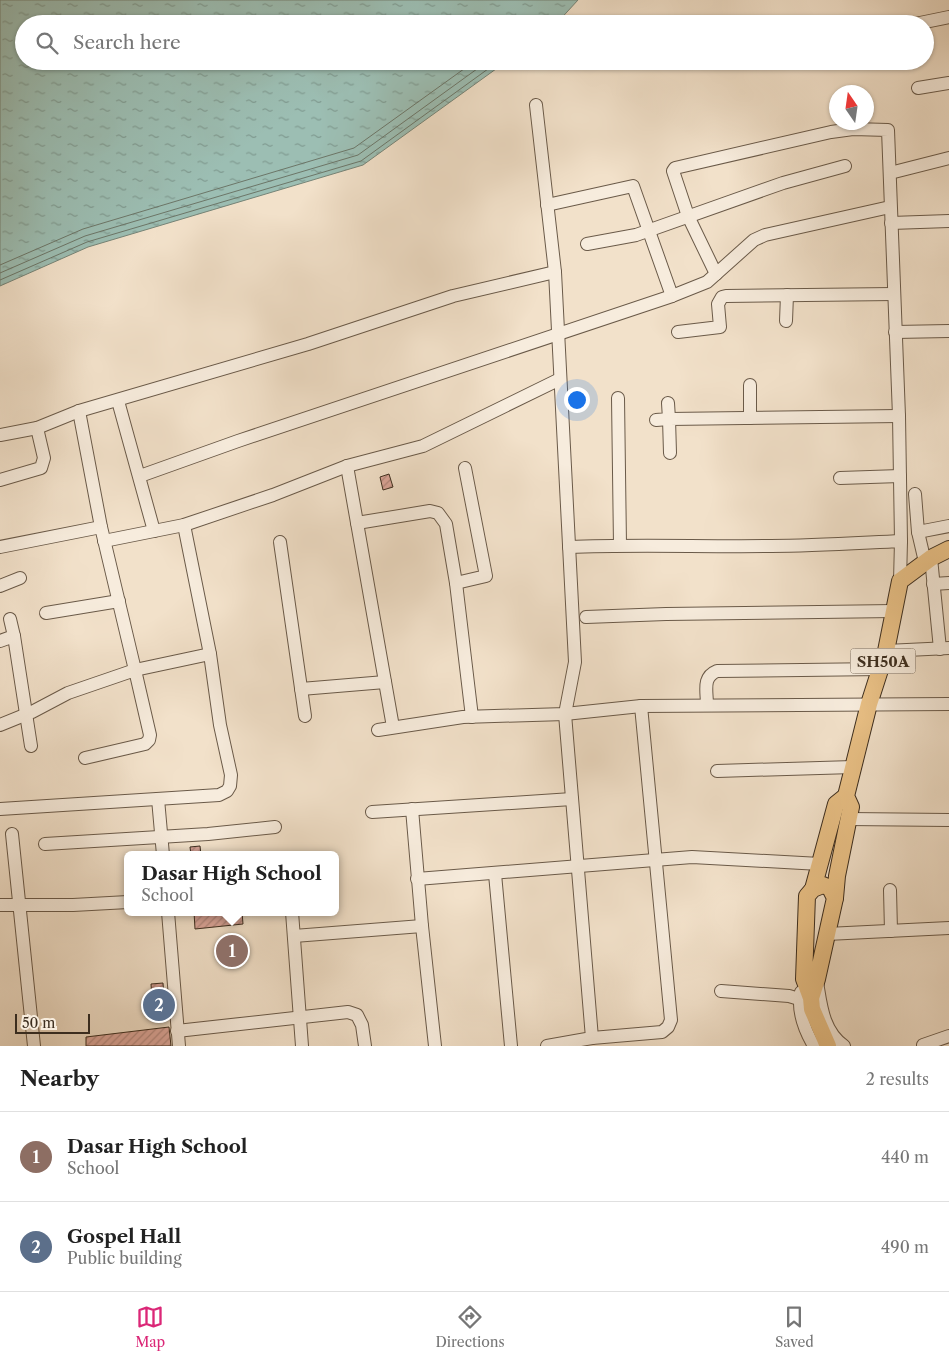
<!DOCTYPE html>
<style>
body{margin:0;font-family:"Libre Caslon Text",serif;background:#f2f2f2;color:#222}
.compass{position:absolute;left:829px;top:85px;width:45px;height:45px;border-radius:50%;background:#fff;box-shadow:0 1px 4px #0004;rotate:347deg}
.scale{position:absolute;left:15px;bottom:12px;width:75px;box-sizing:border-box;padding-left:5px;border:2px solid #3c2d1e;border-top:0;font-size:14px;line-height:18px;white-space:nowrap;color:#3c2d1e;-webkit-text-stroke:4px #f7ecdd;paint-order:stroke}
.you{position:absolute;left:576px;top:399px;width:18px;height:18px;margin:-12px;border:4px solid #fff;border-radius:50%;background:#1a73e8;box-shadow:0 0 0 8px #1a73e833}
.badge{display:grid;place-items:center;width:32px;height:32px;border-radius:50%;background:#db2777;color:#fff;font-size:16px;font-weight:700}
.pin{position:absolute;translate:-50% -50%;border:2px solid #fff;box-shadow:0 1px 5px #0006}
.popup{position:absolute;left:124px;top:851px;width:215px;height:65px;box-sizing:border-box;display:grid;place-content:center;border-radius:8px;background:#fff;filter:drop-shadow(0 1px 4px #0005);font-size:16px;white-space:nowrap;color:#767676}
.popup b{font-size:19px;color:#222}
.popup::after{content:'';position:absolute;left:50%;top:100%;margin-left:-10px;border:10px solid transparent;border-top-color:#fff}
.list{margin:0;padding:0;list-style:none}
h2{display:flex;justify-content:space-between;align-items:center;height:65px;margin:0;padding:0 20px;font-size:21px}
h2 small{font-size:16px;font-weight:400;color:#767676}
.list li{display:grid;grid-template-columns:32px 1fr auto;gap:15px;align-items:center;box-sizing:border-box;height:90px;padding:0 20px;border-top:1px solid #e0e0e0}
.list b{display:block;font-size:19px;white-space:nowrap}
.list p{margin:0;font-size:16px;white-space:nowrap;color:#767676}
.list em{font-size:16px;font-style:normal;color:#767676}
.icon{flex:none;width:28px;height:28px;fill:none;stroke:currentColor;stroke-width:2;stroke-linecap:round;stroke-linejoin:round}
.map{position:relative;flex:none;width:949px;height:1046px;overflow:hidden}
.search{position:absolute;background:#fff;box-shadow:0 1px 4px #0004;left:15px;right:15px;top:15px;height:55px;display:flex;align-items:center;gap:12px;box-sizing:border-box;padding:0 18px;border-radius:28px;color:#767676;font-size:19px}
.sheet{height:245px;background:#fff}
nav{display:flex;justify-content:space-around;align-items:center;box-sizing:border-box;height:70px;border-top:1px solid #e0e0e0;background:#fff;font-size:14px;color:#767676}
nav a{display:grid;justify-items:center;gap:2px}
nav .on{color:#db2777}
.map>svg:first-child{display:block}
.water{fill:url(#water-ripples);stroke:#768477}
.lines{fill:none;stroke-linecap:round;stroke-linejoin:round}
.shore{stroke:#6c7668;stroke-width:1}
.building{fill:url(#building-hatch);stroke:#3c2d1e}
.minor-casing{stroke:#6a5a49;stroke-width:14}
.major-casing{stroke:#3c2d1e;stroke-width:18}
.minor{stroke:#f7ecdd;stroke-width:12}
.major{stroke:#e9c085;stroke-width:16}
.labels{text-anchor:middle;dominant-baseline:central;stroke-width:4;stroke-linejoin:round;paint-order:stroke}
.shield{fill:#f7ecdd;stroke:#746657;stroke-width:1}
.shield-label{font-size:15px;font-weight:bold;fill:#3c2d1e}
</style>
<div class="map">
<svg width="949" height="1046" viewBox="0 0 949 1046">
<defs>
<pattern id="water-ripples" width="26" height="14" patternUnits="userSpaceOnUse" patternTransform="scale(1.25)"><rect width="26" height="14" fill="#9cbeb3"/><path d="M2 4q2-2 4 0t4 0M15 11q2-2 4 0t4 0" fill="none" stroke="#809b91"/></pattern>
<pattern id="building-hatch" width="6" height="6" patternUnits="userSpaceOnUse" patternTransform="scale(1.25)"><rect width="6" height="6" fill="#dca69a"/><path d="M-1 1l2-2M0 6l6-6M5 7l2-2" fill="none" stroke="#b4887d"/></pattern>
</defs>
<rect width="100%" height="100%" fill="#f2e1ca"/>
<filter id="stains"><feTurbulence type="fractalNoise" baseFrequency=".004" numOctaves="4"/><feColorMatrix values="0 0 0 0 .2 0 0 0 0 .09 0 0 0 0 .02 0 0 0 .5 -.17"/></filter>
<radialGradient id="worn" r=".72"><stop offset=".6" stop-color="#630" stop-opacity="0"/><stop offset="1" stop-color="#630" stop-opacity=".3"/></radialGradient>
<path class="water" d="M0,0H578L556,24H24V61H507L363,165L88,247L0,286Z"/>
<g class="lines">
<g class="shore">
<path d="M0,265L83,229L354,148L475,61"/>
<path d="M0,273L85,236L358,155L488,61"/>
<path d="M0,280L87,242L361,161L499,61"/>
</g>
</g>
<g class="building">
<path d="M389,474L393,487L383,490L380,477Z"/>
<path d="M200,846L201,855H191L190,847Z"/>
<path d="M194,912H242L243,924L195,929Z"/>
<path d="M163,983L165,1012L153,1013L151,984Z"/>
<path d="M169,1027L171,1046H86V1037Z"/>
</g>
<g class="lines">
<g class="minor-casing">
<g id="minor">
<path d="M915,24L949,17"/>
<path d="M918,88L949,83"/>
<path d="M536,105L555,272L575,662L565,714L592,1038L547,1046"/>
<path d="M890,173L949,158"/>
<path d="M547,205L633,186L672,296"/>
<path d="M891,223L949,221"/>
<path d="M587,244L636,235L783,183L845,166"/>
<path d="M716,274L688,216L673,171L675,168L831,132L853,129L888,130L899,416L901,541"/>
<path d="M786,321L787,295"/>
<path d="M678,332L720,327L718,304L722,297L726,296L894,294"/>
<path d="M895,332L949,331"/>
<path d="M750,385V418"/>
<path d="M618,398L620,545"/>
<path d="M118,401L154,531"/>
<path d="M79,411L101,527L135,670L210,654"/>
<path d="M656,420L669,419L668,403"/>
<path d="M0,435L37,428L79,411L308,344L453,296L555,272"/>
<path d="M670,453L669,419L899,416"/>
<path d="M347,466L393,727"/>
<path d="M140,476L238,441L672,296L707,282L754,240L765,235L890,207"/>
<path d="M840,478L900,476"/>
<path d="M0,480L41,468L44,458L37,428"/>
<path d="M915,494L918,532L949,526"/>
<path d="M357,523L430,511L438,513L446,524L456,583L472,717"/>
<path d="M918,532L925,562"/>
<path d="M104,541L184,525L273,495L347,466L423,446L560,379"/>
<path d="M280,542L305,716"/>
<path d="M0,547L101,527"/>
<path d="M569,547C636,544 704,547 771,546C814,546 858,543 901,541L900,581"/>
<path d="M931,558L940,649"/>
<path d="M456,583L486,576L465,468"/>
<path d="M933,584L949,583"/>
<path d="M0,586L20,578"/>
<path d="M46,613L119,601"/>
<path d="M586,617L666,614L894,611"/>
<path d="M10,619L14,636"/>
<path d="M0,641L14,636L31,746"/>
<path d="M886,651L949,648"/>
<path d="M301,689L385,682"/>
<path d="M707,705C707,691 702,677 717,671L881,669"/>
<path d="M0,725L32,712L68,693L135,670L150,735L149,740L145,744L85,758"/>
<path d="M378,730L463,717L565,714L641,706L949,704"/>
<path d="M717,771L853,767"/>
<path d="M158,799L163,855"/>
<path d="M0,809L219,795L227,791L230,786L231,775L220,725L210,654L184,525"/>
<path d="M412,809L422,926L435,1046"/>
<path d="M372,812L572,799"/>
<path d="M848,819L949,820"/>
<path d="M12,834L34,1046"/>
<path d="M45,844L208,834L275,827"/>
<path d="M495,874L511,1046"/>
<path d="M417,879L692,857L820,864"/>
<path d="M890,890L891,931"/>
<path d="M0,905H73L128,902"/>
<path d="M168,912L179,1046"/>
<path d="M292,912L302,1046"/>
<path d="M827,934L949,928"/>
<path d="M294,936L422,926"/>
<path d="M817,982C821,1006 823,1031 844,1046"/>
<path d="M721,991L789,996L799,999"/>
<path d="M801,992C797,1011 804,1029 814,1046"/>
<path d="M177,1031L348,1012L357,1015L362,1025L365,1046"/>
<path d="M592,1038L662,1032L668,1027L671,1020L641,706"/>
<path d="M923,1045L949,1036"/>
</g>
</g>
<g class="major-casing">
<g id="major">
<path d="M813,889L836,804L846,796"/>
<path d="M835,898L837,876L851,807L846,796L869,704L886,651L900,581L931,558L949,549"/>
<path d="M811,998L817,979L835,898L830,888L823,885L813,889L807,896L804,979L811,998L812,1009L828,1046"/>
</g>
</g>
<use href="#minor" class="minor"/>
<use href="#major" class="major"/>
</g>
<g class="labels">
<rect class="shield" x="850.5" y="648.5" width="65" height="25" rx="4"/>
<g class="shield-label">
<text x="883" y="661">SH50A</text>
</g>
</g>
<rect width="100%" height="100%" filter="url(#stains)"/>
<rect width="100%" height="100%" fill="url(#worn)"/>
</svg>
<svg class="compass" viewBox="-18 -18 36 36"><path d="M0-13l5 13h-10z" fill="#e53935"/><path d="M0 13l5-13h-10z" fill="#767676"/></svg>
<div class="scale">50 m</div>
<div class="you"></div>
<div class="pin badge" style="left:232px;top:951px;background:#8d6e63">1</div>
<div class="popup"><b>Dasar High School</b>School</div>
<div class="pin badge" style="left:159px;top:1005px;background:#5c6f8a">2</div>
<div class="search"><svg class="icon" aria-label="search" viewBox="0 0 24 24"><circle cx="10" cy="10" r="6"/><path d="M15 15l6 6"/></svg>Search here</div>
</div>
<section class="sheet">
<h2>Nearby<small>2 results</small></h2>
<ul class="list">
<li><span class="badge" style="background:#8d6e63">1</span><div><b>Dasar High School</b><p>School</p></div><em>440 m</em></li>
<li><span class="badge" style="background:#5c6f8a">2</span><div><b>Gospel Hall</b><p>Public building</p></div><em>490 m</em></li>
</ul>
</section>
<nav>
<a class="on"><svg class="icon" aria-label="map" viewBox="0 0 24 24"><path d="M3 6l6-2 6 2 6-2v14l-6 2-6-2-6 2zM9 4v14M15 6v14"/></svg>Map</a>
<a><svg class="icon" aria-label="directions" viewBox="0 0 24 24"><path d="M12 3l9 9-9 9-9-9zM9 14v-3h6M13 9l2 2-2 2"/></svg>Directions</a>
<a><svg class="icon" aria-label="saved" viewBox="0 0 24 24"><path d="M7 4h10v16l-5-4-5 4z"/></svg>Saved</a>
</nav>
